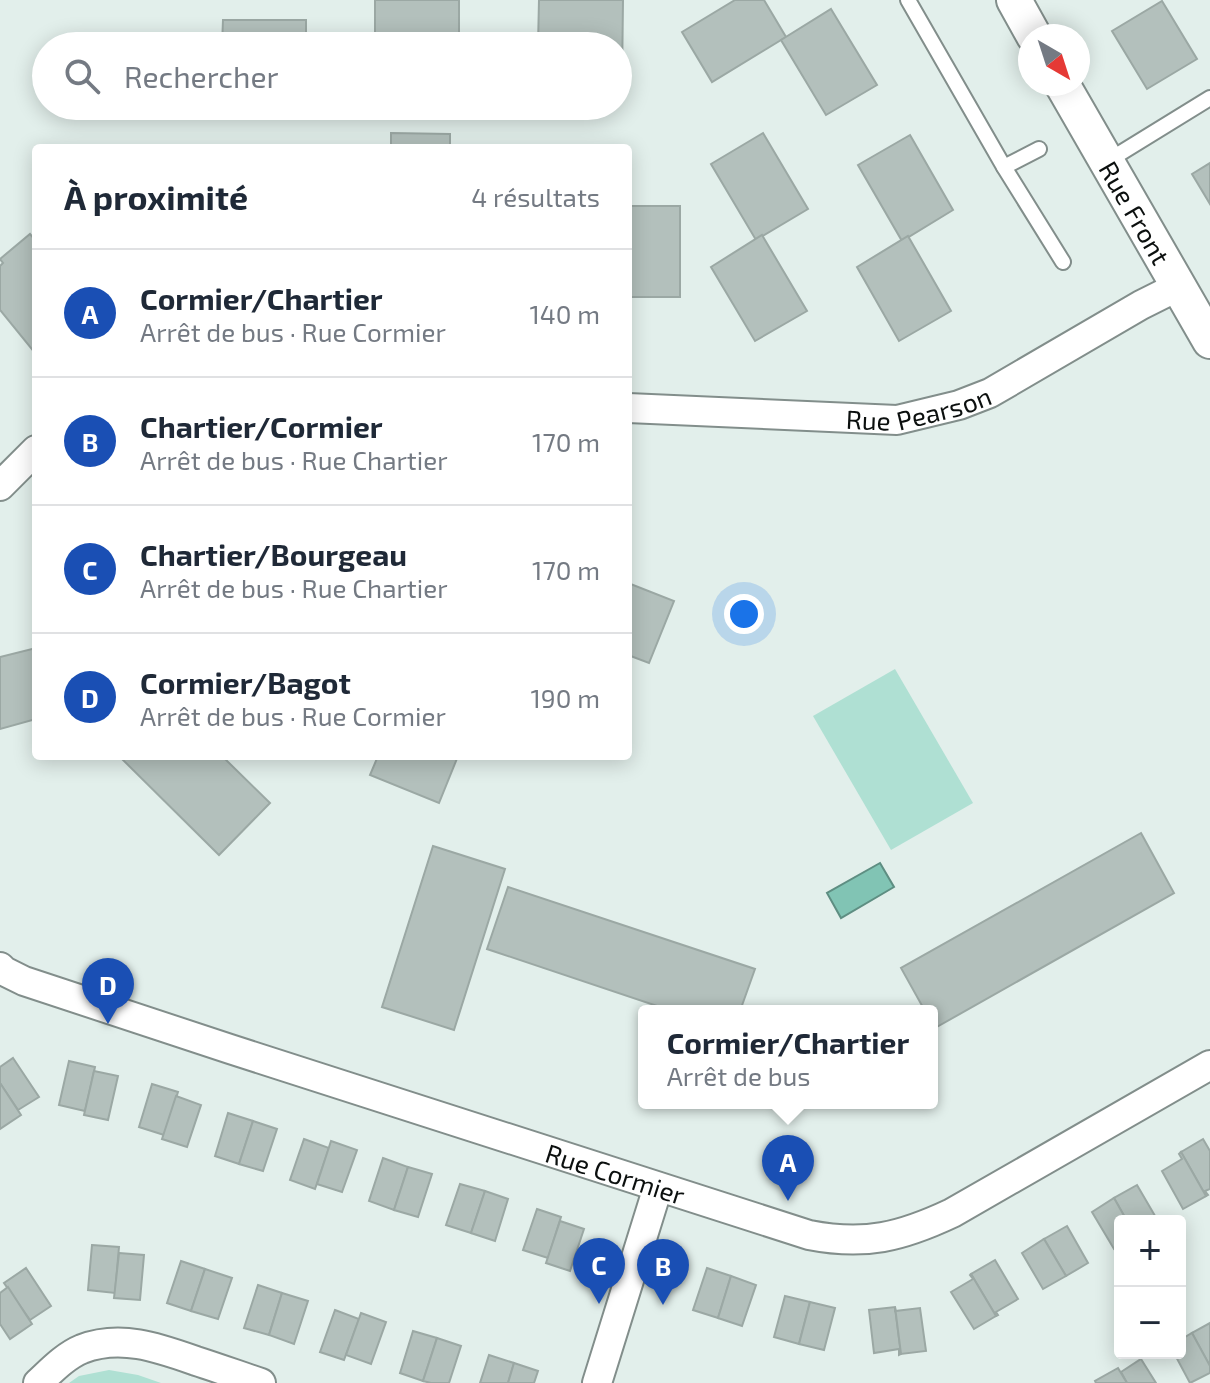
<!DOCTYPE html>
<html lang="fr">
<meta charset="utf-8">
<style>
body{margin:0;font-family:"Exo 2",sans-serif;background:#f6f6f7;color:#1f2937}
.controls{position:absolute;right:24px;bottom:24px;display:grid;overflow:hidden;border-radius:8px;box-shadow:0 4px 20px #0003}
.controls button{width:72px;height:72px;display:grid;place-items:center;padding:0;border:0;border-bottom:2px solid #e0e1e3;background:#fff;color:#1f2937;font:40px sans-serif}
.compass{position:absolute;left:1018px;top:24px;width:72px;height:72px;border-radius:50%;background:#fff;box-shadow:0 4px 20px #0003;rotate:141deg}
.you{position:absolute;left:744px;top:614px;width:28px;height:28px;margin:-20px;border:6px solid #fff;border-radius:50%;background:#1a73e8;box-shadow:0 0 0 12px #1a73e833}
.badge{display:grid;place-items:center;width:52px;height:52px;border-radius:50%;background:#1a73e8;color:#fff;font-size:26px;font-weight:700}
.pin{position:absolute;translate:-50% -66px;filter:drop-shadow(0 2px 4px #0008)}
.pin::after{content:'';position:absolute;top:42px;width:28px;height:24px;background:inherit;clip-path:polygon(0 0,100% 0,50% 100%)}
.popup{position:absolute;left:638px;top:1005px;width:300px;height:104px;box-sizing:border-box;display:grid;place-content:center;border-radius:8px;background:#fff;filter:drop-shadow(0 2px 6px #0005);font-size:26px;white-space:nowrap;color:#747a83}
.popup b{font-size:30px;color:#1f2937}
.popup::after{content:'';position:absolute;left:50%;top:100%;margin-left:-16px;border:16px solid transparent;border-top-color:#fff}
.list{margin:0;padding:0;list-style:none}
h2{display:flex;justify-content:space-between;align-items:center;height:104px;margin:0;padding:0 32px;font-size:34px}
h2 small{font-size:26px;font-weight:400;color:#747a83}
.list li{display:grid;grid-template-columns:52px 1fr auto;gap:24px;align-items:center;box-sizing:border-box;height:128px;padding:0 32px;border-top:2px solid #e0e1e3}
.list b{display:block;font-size:30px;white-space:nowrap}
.list p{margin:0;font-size:26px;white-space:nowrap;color:#747a83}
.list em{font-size:26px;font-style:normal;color:#747a83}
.icon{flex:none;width:44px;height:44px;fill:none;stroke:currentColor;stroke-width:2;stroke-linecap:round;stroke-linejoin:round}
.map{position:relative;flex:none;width:1210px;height:1383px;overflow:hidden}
.search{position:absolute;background:#fff;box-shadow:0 4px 20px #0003;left:32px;top:32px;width:600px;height:88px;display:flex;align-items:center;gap:20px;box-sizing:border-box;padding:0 28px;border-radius:44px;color:#747a83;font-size:30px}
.panel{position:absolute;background:#fff;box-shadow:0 4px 20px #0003;left:32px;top:144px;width:600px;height:616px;border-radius:8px}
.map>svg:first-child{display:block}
.green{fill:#afe0d3}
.water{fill:#81c4b4;stroke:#5e8e82;stroke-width:2}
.building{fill:#b3c0bc;stroke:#9ba8a4;stroke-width:2}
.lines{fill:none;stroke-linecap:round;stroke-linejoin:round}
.service-casing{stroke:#828e8b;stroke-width:18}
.minor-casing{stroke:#828e8b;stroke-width:32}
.tertiary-casing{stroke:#828e8b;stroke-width:38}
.service{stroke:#fff;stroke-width:14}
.minor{stroke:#fff;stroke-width:28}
.tertiary{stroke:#fff;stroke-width:34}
.labels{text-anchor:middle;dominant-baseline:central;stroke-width:8;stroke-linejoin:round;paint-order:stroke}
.street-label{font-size:26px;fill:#0b0f0e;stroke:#e2efeb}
</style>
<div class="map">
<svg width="1210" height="1383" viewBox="0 0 1210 1383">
<rect width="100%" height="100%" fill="#e2efeb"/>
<g class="green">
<path d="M895,669L973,803L891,850L813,716Z"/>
<path d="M109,1370L138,1375L161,1383H69L79,1376Z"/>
</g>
<path class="water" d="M880,863L894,887L841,918L827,893Z"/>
<g class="building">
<rect x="375" y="0" width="84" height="46"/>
<path d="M539,0H623L622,81H618V46H538Z"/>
<path d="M735,0H764L786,37L712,82L682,32Z"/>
<path d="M1162,1L1197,59L1147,89L1112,31Z"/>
<path d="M831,9L877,85L826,115L781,40Z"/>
<path d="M223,20H306V46H222Z"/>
<path d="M391,133L450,134V148H391Z"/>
<path d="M763,133L808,209L756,240L711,164Z"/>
<path d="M910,135L953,210L902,241L858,165Z"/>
<path d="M1210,163V204L1192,174Z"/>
<rect x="628" y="206" width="52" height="91"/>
<path d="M30,234L36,241L35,353L0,310V266L3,263L0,259Z"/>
<path d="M762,235L807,311L755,341L711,267Z"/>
<path d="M908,236L951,311L899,341L857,267Z"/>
<path d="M628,583L674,601L649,663L628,655Z"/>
<path d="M36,648V719L0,729V657Z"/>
<path d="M119,756H222L270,803L219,855Z"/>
<path d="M378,756H458L439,803L370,775Z"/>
<path d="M1141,833L1174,893L935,1028L932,1023V1011H925L901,968Z"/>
<path d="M433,846L505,869L454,1030L382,1007Z"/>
<path d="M508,887L755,969L740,1011H672L487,949Z"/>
<path d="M13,1058L39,1097L18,1110L0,1083V1067Z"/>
<path d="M69,1061L95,1067L85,1111L59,1105Z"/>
<path d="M94,1071L118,1076L108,1120L84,1115Z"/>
<path d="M0,1083L21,1115L0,1129Z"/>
<path d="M152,1084L178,1092L164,1135L139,1127Z"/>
<path d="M176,1096L201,1105L187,1147L162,1139Z"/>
<path d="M228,1113L253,1121L239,1164L215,1156Z"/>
<path d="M253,1121L277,1129L263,1171L239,1164Z"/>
<path d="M304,1139L329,1148L315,1189L290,1180Z"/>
<path d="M1203,1139L1210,1151V1189L1205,1191L1208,1195L1206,1196L1181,1152Z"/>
<path d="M331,1141L357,1150L342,1192L317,1184Z"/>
<path d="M1181,1152L1206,1196L1183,1209L1162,1171L1182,1159L1179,1154Z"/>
<path d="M383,1158L408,1167L394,1210L369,1201Z"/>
<path d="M408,1167L432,1174L418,1217L394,1210Z"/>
<path d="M460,1184L485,1191L471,1233L446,1225Z"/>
<path d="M1137,1185L1158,1221H1127L1114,1198Z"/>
<path d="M485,1191L508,1199L495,1241L471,1233Z"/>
<path d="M1114,1198L1127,1221H1120V1246L1114,1249L1092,1212Z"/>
<path d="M537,1209L561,1217L548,1258L523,1250Z"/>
<path d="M560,1221L584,1229L570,1271L546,1263Z"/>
<path d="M1067,1226L1088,1263L1066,1276L1044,1239Z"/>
<path d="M1044,1239L1066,1276L1043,1289L1022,1253Z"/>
<path d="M92,1245L119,1247L115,1293L88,1290Z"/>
<path d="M119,1253L144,1255L140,1300L114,1298Z"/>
<path d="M995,1260L1018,1299L996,1312L998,1315L996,1316L971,1274Z"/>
<path d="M181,1261L205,1269L191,1311L167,1303Z"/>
<path d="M26,1268L51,1306L30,1320L4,1283Z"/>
<path d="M707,1268L731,1276L718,1318L693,1310Z"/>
<path d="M205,1269L232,1278L218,1319L191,1311Z"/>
<path d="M971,1274L996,1316L974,1329L951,1292L973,1279L970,1275Z"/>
<path d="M731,1276L756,1285L742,1326L718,1318Z"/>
<path d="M258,1285L282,1293L269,1335L244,1328Z"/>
<path d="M8,1287L32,1324L10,1339L0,1324V1293Z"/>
<path d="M282,1293L308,1301L294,1344L269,1335Z"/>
<path d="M785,1296L810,1302L799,1344L774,1337Z"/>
<path d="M810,1302L835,1308L824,1350L799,1344Z"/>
<path d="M895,1307L901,1354L899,1355V1349L874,1353L869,1310Z"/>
<path d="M895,1307V1311L920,1308L926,1351L901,1354Z"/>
<path d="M335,1310L359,1319L344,1360L320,1352Z"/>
<path d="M361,1313L386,1322L371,1364L346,1355Z"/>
<path d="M1210,1323V1366L1192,1333Z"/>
<path d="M413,1331L437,1338L423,1381L400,1373Z"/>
<path d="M1192,1333L1210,1366V1373L1190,1383L1174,1353H1180V1340Z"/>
<path d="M437,1338L461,1346L449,1383H431L423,1381Z"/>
<path d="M489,1355L514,1363L508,1383H480Z"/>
<path d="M1141,1359L1156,1383H1127L1121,1372Z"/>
<path d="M514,1363L538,1371L534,1383H508Z"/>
<path d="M1118,1368L1127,1383H1096L1095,1381Z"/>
</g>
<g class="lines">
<g class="service-casing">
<g id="service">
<path d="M908,0L1004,167L1039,149"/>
<path d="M1106,162L1210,98"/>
<path d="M1004,167L1063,262"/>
</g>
</g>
<g class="minor-casing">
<g id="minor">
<path id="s1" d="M628,408L897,420L959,405L990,393L1141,305L1179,286"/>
<path d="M0,486L36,450"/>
<path id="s2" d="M0,967L4,971L24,981L230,1049L809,1235C865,1246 901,1237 952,1213L1210,1065"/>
<path d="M38,1383C51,1371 65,1356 82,1349C121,1334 159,1348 196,1361C218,1368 240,1376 261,1383"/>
<path d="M597,1383L658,1187"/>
</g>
</g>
<g class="tertiary-casing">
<g id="tertiary">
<path d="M1014,0L1034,36"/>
<path id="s3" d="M1062,84L1210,341"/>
</g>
</g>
<use href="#service" class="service"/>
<use href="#minor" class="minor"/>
<use href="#tertiary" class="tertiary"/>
</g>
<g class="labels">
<g class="street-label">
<text stroke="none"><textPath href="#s3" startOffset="148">Rue Front</textPath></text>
<text stroke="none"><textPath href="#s1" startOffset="292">Rue Pearson</textPath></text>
<text stroke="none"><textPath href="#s2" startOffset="650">Rue Cormier</textPath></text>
</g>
</g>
</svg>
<div class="controls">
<button>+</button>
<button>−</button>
</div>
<svg class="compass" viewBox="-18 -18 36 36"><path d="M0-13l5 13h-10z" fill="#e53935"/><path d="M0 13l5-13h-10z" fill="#747a83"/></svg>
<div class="you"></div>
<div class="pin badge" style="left:788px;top:1201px;background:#1a4fb4">A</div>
<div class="popup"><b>Cormier/Chartier</b>Arrêt de bus</div>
<div class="pin badge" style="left:663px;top:1305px;background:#1a4fb4">B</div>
<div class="pin badge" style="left:599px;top:1304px;background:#1a4fb4">C</div>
<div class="pin badge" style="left:108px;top:1024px;background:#1a4fb4">D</div>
<div class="search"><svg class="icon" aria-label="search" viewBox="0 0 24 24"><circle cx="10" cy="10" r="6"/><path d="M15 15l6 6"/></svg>Rechercher</div>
<section class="panel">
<h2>À proximité<small>4 résultats</small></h2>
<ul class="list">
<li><span class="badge" style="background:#1a4fb4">A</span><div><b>Cormier/Chartier</b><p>Arrêt de bus · Rue Cormier</p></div><em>140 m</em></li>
<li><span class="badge" style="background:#1a4fb4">B</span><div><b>Chartier/Cormier</b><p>Arrêt de bus · Rue Chartier</p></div><em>170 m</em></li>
<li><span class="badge" style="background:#1a4fb4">C</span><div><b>Chartier/Bourgeau</b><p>Arrêt de bus · Rue Chartier</p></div><em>170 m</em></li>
<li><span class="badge" style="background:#1a4fb4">D</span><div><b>Cormier/Bagot</b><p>Arrêt de bus · Rue Cormier</p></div><em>190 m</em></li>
</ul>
</section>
</div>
